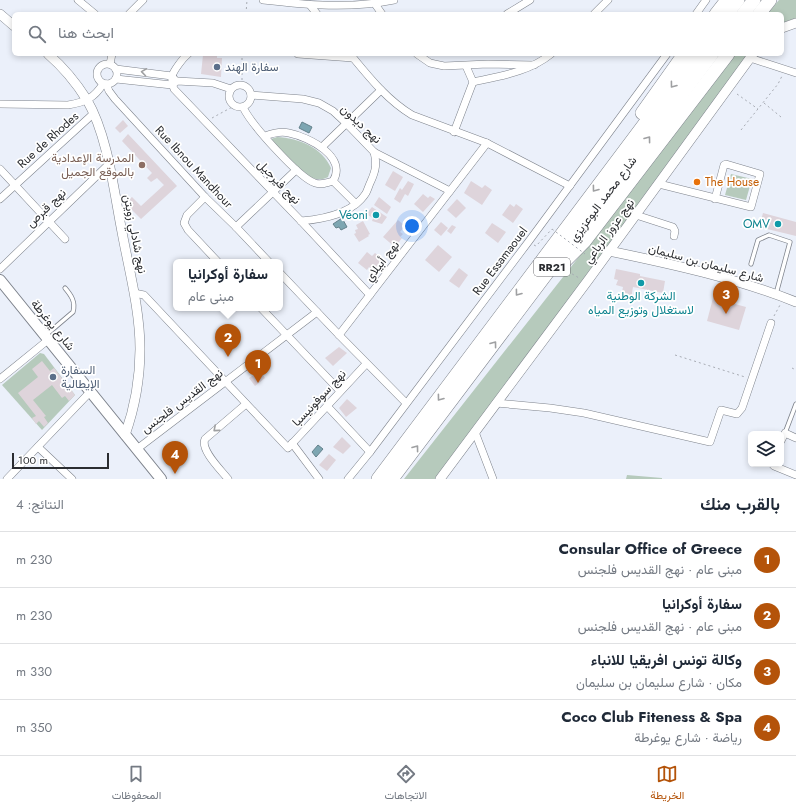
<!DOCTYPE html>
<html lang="ar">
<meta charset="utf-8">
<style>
body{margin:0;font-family:Jost,Vazirmatn,sans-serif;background:#f6f6f7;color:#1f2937;direction:rtl}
.controls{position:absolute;right:12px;bottom:12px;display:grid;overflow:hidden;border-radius:6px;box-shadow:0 2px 6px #0003}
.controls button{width:36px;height:36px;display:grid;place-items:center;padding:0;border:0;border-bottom:1px solid #e0e1e3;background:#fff;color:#1f2937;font:20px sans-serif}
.scale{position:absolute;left:12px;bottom:10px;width:97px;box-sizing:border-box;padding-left:4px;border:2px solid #2a2c30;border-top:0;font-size:11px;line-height:14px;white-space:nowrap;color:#2a2c30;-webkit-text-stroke:3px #fff;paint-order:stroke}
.you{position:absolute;left:412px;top:226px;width:14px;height:14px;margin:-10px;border:3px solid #fff;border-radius:50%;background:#1a73e8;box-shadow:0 0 0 6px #1a73e833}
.badge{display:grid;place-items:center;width:26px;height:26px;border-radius:50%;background:#b45309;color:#fff;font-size:13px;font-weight:700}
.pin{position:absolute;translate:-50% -33px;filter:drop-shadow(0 1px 2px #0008)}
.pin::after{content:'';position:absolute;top:21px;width:14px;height:12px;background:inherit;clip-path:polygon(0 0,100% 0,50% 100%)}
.popup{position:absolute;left:173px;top:259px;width:110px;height:52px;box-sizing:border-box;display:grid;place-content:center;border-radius:6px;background:#fff;filter:drop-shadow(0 1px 3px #0005);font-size:13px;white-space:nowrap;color:#747a83}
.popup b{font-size:15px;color:#1f2937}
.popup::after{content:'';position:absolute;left:50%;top:100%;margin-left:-8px;border:8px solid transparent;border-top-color:#fff}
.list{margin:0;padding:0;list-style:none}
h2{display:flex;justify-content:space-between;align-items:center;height:52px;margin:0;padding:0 16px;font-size:17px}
h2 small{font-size:13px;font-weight:400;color:#747a83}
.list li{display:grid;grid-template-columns:26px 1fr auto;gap:12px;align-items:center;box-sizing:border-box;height:56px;padding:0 16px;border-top:1px solid #e0e1e3}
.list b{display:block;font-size:15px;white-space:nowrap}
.list p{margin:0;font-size:13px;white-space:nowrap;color:#747a83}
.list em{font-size:13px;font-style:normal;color:#747a83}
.icon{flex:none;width:22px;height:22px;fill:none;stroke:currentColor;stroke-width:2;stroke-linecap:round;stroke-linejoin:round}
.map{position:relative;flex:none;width:796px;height:479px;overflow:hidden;direction:ltr}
.search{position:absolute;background:#fff;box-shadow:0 2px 6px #0003;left:12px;right:12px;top:12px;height:44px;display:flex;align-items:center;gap:10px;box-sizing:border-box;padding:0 14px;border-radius:6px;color:#747a83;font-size:15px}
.sheet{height:276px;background:#fff}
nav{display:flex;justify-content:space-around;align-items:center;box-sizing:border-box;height:56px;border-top:1px solid #e0e1e3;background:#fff;font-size:11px;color:#747a83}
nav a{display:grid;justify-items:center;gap:2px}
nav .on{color:#b45309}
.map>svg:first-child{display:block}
.green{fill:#b6cabc}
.water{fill:#7da6b2;stroke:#64818b}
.building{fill:#ded4db}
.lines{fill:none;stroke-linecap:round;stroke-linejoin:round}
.service-casing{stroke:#7e838c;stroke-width:5}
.minor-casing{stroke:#7e838c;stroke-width:8}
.tertiary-casing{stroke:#7e838c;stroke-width:10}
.secondary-casing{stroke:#7e838c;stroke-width:12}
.motorway-casing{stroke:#7e838c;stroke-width:14}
.path{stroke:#a7abb3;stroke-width:1;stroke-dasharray:2 3;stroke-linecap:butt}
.service{stroke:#fff;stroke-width:3.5}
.minor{stroke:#fff;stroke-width:7}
.tertiary{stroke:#fff;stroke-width:9}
.secondary{stroke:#fff;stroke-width:10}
.motorway{stroke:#fff;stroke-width:13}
.path-bridge{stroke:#a7abb3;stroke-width:1;stroke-dasharray:2 3;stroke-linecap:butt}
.oneway{stroke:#9fa0a2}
.service-dot{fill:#5c6f8a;stroke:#fff;stroke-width:1.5}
.education-dot{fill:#8d6e63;stroke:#fff;stroke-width:1.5}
.food-dot{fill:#e8710a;stroke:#fff;stroke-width:1.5}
.culture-dot{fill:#0f9aa8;stroke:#fff;stroke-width:1.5}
.labels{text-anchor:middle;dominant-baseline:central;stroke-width:3.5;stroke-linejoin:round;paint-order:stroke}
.shield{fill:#fff;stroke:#6a6b6e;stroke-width:1}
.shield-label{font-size:11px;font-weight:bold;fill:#2a2c30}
.service-label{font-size:12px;fill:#4e5e75;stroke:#fff;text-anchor:start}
.street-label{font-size:12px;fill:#2a2c30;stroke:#fff}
.education-label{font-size:12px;fill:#785e54;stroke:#fff;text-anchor:end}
.food-label{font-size:12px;fill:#c56008;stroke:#fff;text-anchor:start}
.culture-label{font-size:12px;fill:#0d838f;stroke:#fff;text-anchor:end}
</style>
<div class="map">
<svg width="796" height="479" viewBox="0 0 796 479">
<rect width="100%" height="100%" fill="#ebf0fa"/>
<g class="green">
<path d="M779,0H796V18L782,23V14H767Z"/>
<path d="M735,54H748L437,479H404L600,230Z"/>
<path d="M277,137C298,138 322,147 331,168L328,177C308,189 282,152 271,139Z"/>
<path d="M731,174L752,179L746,200L725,195Z"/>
<path d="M40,353L44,354L75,395L42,430L2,385Z"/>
<path d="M627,475L662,478V479H626Z"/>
</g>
<g class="water">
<path d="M302,122L312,127L309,133L299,128Z"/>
<path d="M342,218L347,227L341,230L339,227L336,228L333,224Z"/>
<path d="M318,445L323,449L316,457L312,452Z"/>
</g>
<g class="building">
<path d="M203,55L217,56V58H222L221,77L201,74Z"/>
<path d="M123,120L128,126L120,133L115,128Z"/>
<path d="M128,134L177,186L141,219L125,203L132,197L141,206L164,185L157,178L151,182L147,178L152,173L122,141Z"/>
<path d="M393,171L403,177L395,191L385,185Z"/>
<path d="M408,181L414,184L408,196L405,194L400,203L394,199L400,188L402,190Z"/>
<path d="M471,181L482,188L485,185L492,190L482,205L464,193Z"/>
<path d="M423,194L428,198L430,196L435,199L423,212L414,204Z"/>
<path d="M379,197L391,207L387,214L374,205Z"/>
<path d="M457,199L466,208L456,218L447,210Z"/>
<path d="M510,204L514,207L516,204L523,209L513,223L502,215Z"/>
<path d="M372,207L387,217L382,224L372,221L373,218L366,214Z"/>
<path d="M763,213L796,222V236L759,227Z"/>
<path d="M398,220L405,226L400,232L403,234L400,237L402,238L395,247L383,237Z"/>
<path d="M363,221L370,234L368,235L369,236L359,242L354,234L356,233L355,230L358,229L356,225Z"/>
<path d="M441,222L448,228L441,236L434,230Z"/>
<path d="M492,223L506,232L498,243L485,233Z"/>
<path d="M452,225L456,227L451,234L447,231Z"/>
<path d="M438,245L452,257L439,272L425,260Z"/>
<path d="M367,252L372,256L375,253L384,260L377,268L375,266L372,269L369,267L367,270L358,263Z"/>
<path d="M459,268L468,275L459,288L449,281Z"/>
<path d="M616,269L640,274V276L665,281L663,293L633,287L631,299L621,297L623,287L616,285L618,280L614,279Z"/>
<path d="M713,298L746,307L739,330L707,321Z"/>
<path d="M339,347L347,353L333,366L325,358Z"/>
<path d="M42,361L50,371L54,368L75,395L69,401L65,396L62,398L52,385L33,400L46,416L44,417L48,423L44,427L39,421L36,424L32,418L36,416L18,393L38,377L32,369Z"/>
<path d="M263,364L268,371L263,375L265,378L255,386L249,378L255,374L254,372Z"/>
<path d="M347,399L357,408L346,417L339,408Z"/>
<path d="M342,437L351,446L343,454L333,447Z"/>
<path d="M329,454L336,460L327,471L319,465Z"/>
</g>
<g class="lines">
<g class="service-casing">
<g id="service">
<path d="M751,264L758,240L769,235L790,242L776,294"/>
<path d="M46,335L73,312C76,302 71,295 65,288"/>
<path d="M785,433L796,404"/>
</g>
</g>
<g class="minor-casing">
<g id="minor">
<path d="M78,0L95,14"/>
<path d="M263,0C307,5 350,9 394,0"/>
<path d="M375,4L382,14"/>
<path d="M310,5L317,14"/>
<path d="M129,14L143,0"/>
<path d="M507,14L530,0"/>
<path d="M594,14L608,0"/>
<path d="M696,14L706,0"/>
<path d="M188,54C183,58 174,70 172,76C171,80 173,86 174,89L301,221L370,295"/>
<path d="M298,54L353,58"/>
<path d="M350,54C369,77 387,100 412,115L487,143L570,186"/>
<path d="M417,54L430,63L444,66L488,64L534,65"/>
<path d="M750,58L796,73"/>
<circle cx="107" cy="74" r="10"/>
<path d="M110,64L112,54"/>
<path d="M116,69L172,76L175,80"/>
<path d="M116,79L172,85L177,81L213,83L231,89"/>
<path d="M473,82C500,76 529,72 551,54"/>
<path d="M106,84L109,91L115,99L205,197L236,227L269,262"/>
<circle cx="240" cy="96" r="11"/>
<path d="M251,95L303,99L319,103L333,111L346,123L374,152L450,191"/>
<path d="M0,104L68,105C86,102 94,98 103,84"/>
<path d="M243,107C250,123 299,178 315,183C321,185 327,183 333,181C348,157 309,137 289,133C281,131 273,133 265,136"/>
<path d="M454,132L473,82L466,66"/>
<path d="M322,147L381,90"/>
<path d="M0,169L65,239"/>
<path d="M333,181L356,204"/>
<path d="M659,184L751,207L760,174L726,164L724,165L715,199"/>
<path d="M205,197L187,215L184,223L188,230L218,262"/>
<path d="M0,199L93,114"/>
<path d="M636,215L673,227L675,231L674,236"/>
<path d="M301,221C323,219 353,214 366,193C368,189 369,185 371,181C376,170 377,163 374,152"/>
<path d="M236,227L296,170"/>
<path d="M0,269L109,164"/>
<path d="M280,273L339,335L406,403"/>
<path d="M134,293L144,295L288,448L366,364"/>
<path d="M261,308L340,391"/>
<path d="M339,335L487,143"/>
<path d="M0,379L48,340"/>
<path d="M496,403L550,408L584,413L710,442L721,410L737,414L742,408L771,323"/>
<path d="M327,406L370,452"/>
<path d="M475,432L493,479"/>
<path d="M781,441L785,433L796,438"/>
<path d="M292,443L319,479"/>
<path d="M38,447L72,479"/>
<path d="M137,449L317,312"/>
<path d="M772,464L774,466L796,475"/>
<path d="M7,479L90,392"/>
<path d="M228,479C221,470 200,450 205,439L246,404"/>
<path d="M348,479L370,452L529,241L667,54"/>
</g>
</g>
<g class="tertiary-casing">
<g id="tertiary">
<path d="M0,14L14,26"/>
<path d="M782,28L796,23"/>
<path d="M48,54C63,67 77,84 87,100C108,136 114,192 122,232C129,270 140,310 140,349C140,378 135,407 125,435"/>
<path d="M609,251C672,264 736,278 796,302"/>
<path d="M440,479L589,279L753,54"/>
</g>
</g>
<g class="secondary-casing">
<path id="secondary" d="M0,280L161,479"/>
</g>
<g class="motorway-casing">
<g id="motorway">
<path d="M716,14L727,0"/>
<path d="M727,14L738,0"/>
<path d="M743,14L754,0"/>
<path d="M759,14L770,0"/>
<path d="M642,113L684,54"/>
<path d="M562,264L584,242L728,54"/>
<path d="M378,479L697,54"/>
<path d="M392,479L712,54"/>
</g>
</g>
<g class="path">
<path d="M246,14L247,0"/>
<path d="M242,85V54"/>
<path d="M737,94L758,109"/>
<path d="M764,103L781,117"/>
<path d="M212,118L234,106"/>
<path d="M741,130L778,84L782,76"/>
<path d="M534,245L536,246L552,229"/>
<path d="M570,271L569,272L579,278"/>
<path d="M774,316L780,305"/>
<path d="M675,355L745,377"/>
<path d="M792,368L796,370"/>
</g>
<use href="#service" class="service"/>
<use href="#minor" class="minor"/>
<use href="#tertiary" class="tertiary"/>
<use href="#secondary" class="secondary"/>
<use href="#motorway" class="motorway"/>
<path class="path-bridge" d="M552,229L585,254"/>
</g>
<defs><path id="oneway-chevron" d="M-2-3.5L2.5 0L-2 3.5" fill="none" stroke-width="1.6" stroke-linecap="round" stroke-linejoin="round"/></defs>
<g class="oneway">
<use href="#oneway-chevron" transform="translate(144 72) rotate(-172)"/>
<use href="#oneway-chevron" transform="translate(673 85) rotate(127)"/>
<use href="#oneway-chevron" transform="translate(648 139) rotate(-53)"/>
<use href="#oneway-chevron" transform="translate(595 189) rotate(127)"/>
<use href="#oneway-chevron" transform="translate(518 293) rotate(127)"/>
<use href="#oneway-chevron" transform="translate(494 344) rotate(-53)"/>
<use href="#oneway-chevron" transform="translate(440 398) rotate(127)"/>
<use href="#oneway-chevron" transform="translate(216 429) rotate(139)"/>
<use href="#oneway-chevron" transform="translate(416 448) rotate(-53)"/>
</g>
<g class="service-dot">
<circle cx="217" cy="67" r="4"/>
<circle cx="53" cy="377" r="4"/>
</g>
<circle class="education-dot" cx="142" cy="165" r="4"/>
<circle class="food-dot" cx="697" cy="182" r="4"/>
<g class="culture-dot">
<circle cx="376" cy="215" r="4"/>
<circle cx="778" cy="224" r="4"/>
<circle cx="641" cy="283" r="4"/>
</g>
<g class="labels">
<rect class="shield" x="534" y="258" width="36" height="18" rx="3"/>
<g class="shield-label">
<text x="552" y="267">RR21</text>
</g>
<g class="service-label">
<text x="225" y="67">سفارة الهند</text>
<text x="61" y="370">السفارة<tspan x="61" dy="14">الإيطالية</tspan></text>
</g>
<g class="street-label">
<text transform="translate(361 124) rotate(43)">نهج ديدون</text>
<text transform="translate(48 140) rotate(-42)">Rue de Rhodes</text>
<text transform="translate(194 167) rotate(47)">Rue Ibnou Mandhour</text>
<text transform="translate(279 182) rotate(46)">نهج فيرجيل</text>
<text transform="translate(603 199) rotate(-53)">شارع محمد البوعزيزي</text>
<text transform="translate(46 208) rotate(-44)">نهج قبرص</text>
<text transform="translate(609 231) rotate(-54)">نهج عزوز الرباعي</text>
<text transform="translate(135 234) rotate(79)">نهج شادلي زويتن</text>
<text transform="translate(382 261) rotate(-52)">نهج أبيلاي</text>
<text transform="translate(500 261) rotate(-53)">Rue Essamaouel</text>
<text transform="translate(706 263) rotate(15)">شارع سليمان بن سليمان</text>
<text transform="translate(53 325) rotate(51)">شارع يوغرطة</text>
<text transform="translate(319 398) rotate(-47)">نهج سوفونيسبا</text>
<text transform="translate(182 401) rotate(-37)">نهج القديس فلجنس</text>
</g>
<g class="education-label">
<text x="134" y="158">المدرسة الإعدادية<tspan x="134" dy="14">بالموقع الجميل</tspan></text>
</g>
<g class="food-label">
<text x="705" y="182">The House</text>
</g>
<g class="culture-label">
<text x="368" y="215">Véoni</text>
<text x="770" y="224">OMV</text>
<text x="641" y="296" text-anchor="middle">الشركة الوطنية<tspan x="641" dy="14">لاستغلال وتوزيع المياه</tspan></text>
</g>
</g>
</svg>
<div class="controls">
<button><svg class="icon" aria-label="layers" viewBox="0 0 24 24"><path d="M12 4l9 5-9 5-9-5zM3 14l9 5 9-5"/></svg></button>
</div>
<div class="scale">100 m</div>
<div class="you"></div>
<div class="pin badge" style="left:258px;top:383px">1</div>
<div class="pin badge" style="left:228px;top:357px">2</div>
<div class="popup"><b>سفارة أوكرانيا</b>مبنى عام</div>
<div class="pin badge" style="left:726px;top:314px">3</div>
<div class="pin badge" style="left:175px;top:474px">4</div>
<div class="search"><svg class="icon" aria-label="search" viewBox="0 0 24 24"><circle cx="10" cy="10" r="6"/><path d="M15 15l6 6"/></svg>ابحث هنا</div>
</div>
<section class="sheet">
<h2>بالقرب منك<small>النتائج: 4</small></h2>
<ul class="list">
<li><span class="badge">1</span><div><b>Consular Office of Greece</b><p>مبنى عام · نهج القديس فلجنس</p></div><em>230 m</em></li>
<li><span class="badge">2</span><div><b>سفارة أوكرانيا</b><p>مبنى عام · نهج القديس فلجنس</p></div><em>230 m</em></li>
<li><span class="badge">3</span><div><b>وكالة تونس افريقيا للانباء</b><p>مكان · شارع سليمان بن سليمان</p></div><em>330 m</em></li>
<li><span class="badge">4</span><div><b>Coco Club Fiteness &amp; Spa</b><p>رياضة · شارع يوغرطة</p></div><em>350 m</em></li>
</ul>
</section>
<nav>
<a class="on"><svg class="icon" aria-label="map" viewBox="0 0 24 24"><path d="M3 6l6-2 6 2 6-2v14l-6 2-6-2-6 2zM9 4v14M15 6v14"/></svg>الخريطة</a>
<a><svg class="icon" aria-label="directions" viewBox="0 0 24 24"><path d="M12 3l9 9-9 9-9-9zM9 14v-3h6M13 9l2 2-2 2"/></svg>الاتجاهات</a>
<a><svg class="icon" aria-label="saved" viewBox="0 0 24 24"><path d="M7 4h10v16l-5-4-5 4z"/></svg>المحفوظات</a>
</nav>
